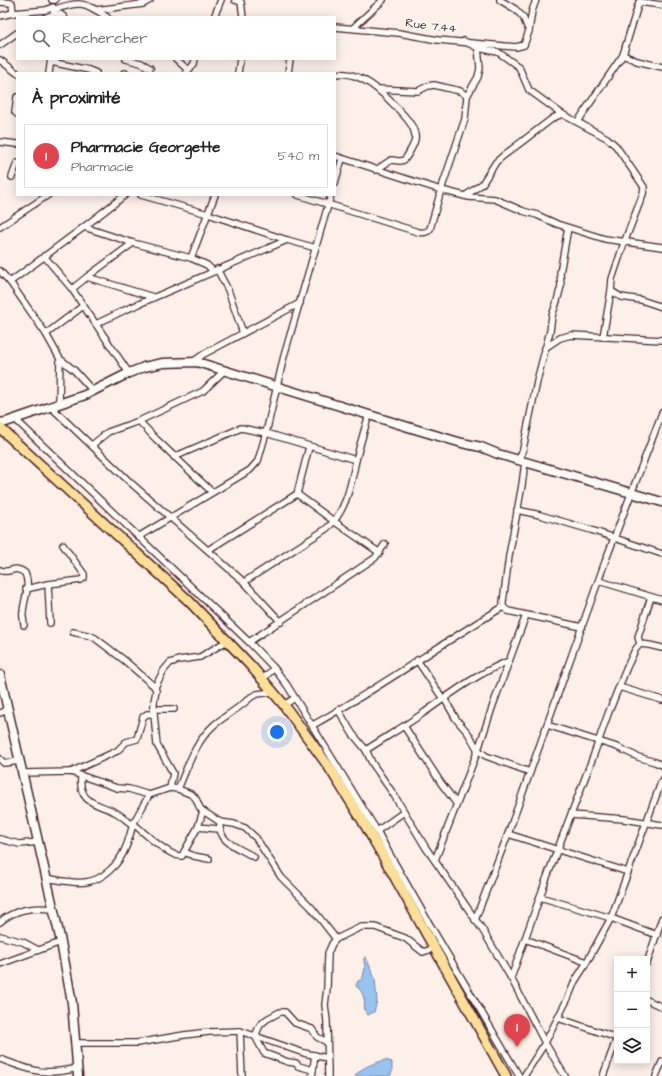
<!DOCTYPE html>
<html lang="fr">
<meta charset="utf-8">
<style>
body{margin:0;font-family:"Architects Daughter",sans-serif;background:#f2f2f2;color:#222}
.controls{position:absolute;right:12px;bottom:12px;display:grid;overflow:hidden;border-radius:0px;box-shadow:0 2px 10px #0003}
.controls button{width:36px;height:36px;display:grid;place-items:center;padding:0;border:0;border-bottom:1px solid #e0e0e0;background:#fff;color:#222;font:20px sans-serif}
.you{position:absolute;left:277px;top:732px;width:14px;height:14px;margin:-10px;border:3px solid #fff;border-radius:50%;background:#1a73e8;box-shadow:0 0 0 6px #1a73e833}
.badge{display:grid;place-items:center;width:26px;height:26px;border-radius:50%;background:#0f766e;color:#fff;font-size:13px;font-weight:700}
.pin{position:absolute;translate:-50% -33px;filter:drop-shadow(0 1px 2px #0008)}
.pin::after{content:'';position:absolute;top:21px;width:14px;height:12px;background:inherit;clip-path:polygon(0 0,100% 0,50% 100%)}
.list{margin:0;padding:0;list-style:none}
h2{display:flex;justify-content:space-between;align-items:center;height:52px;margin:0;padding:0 16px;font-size:17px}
h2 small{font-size:13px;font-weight:400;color:#767676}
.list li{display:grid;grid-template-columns:26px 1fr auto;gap:12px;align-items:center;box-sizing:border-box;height:64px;margin:0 8px 8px;padding:0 8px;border:1px solid #e0e0e0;border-radius:0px}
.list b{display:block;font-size:15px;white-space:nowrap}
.list p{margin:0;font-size:13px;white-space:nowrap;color:#767676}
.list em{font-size:13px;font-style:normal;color:#767676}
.icon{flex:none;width:22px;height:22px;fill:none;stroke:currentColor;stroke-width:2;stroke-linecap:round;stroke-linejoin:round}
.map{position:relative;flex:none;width:662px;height:1076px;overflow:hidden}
.search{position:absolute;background:#fff;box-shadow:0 2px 10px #0003;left:16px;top:16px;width:320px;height:44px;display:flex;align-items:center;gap:10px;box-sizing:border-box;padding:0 14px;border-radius:0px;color:#767676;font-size:15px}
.panel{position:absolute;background:#fff;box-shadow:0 2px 10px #0003;left:16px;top:72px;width:320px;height:124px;border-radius:0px}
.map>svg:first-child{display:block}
.water{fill:#97c3f1;stroke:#7881a2}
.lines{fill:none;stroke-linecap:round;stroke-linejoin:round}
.street-casing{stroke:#4a1f2b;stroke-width:8}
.secondary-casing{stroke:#4a1f2b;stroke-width:11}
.primary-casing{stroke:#4a1f2b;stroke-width:12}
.street{stroke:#fdfcf7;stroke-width:5.5}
.secondary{stroke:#fdfcf7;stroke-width:8}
.primary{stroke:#fcde96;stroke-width:9}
.labels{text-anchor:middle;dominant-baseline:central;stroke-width:3.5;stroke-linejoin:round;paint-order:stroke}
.street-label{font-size:12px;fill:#4a1f2b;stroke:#fdfcf7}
</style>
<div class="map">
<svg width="662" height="1076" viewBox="0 0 662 1076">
<rect width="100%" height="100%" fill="#fcf0e9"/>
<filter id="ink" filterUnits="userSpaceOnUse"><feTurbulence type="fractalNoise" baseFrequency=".025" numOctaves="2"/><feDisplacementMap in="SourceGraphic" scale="8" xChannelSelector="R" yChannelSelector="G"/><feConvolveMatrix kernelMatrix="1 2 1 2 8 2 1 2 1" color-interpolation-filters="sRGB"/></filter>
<g filter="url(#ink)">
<g class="water">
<path d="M366,957L375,979L377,1001L374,1012L368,1015L364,1009C366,1001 363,991 356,986L358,981L362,980C363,977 364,972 365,968C365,964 363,961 364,958Z"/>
<path d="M385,1060L392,1062V1072L390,1076H355C361,1067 375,1063 385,1060Z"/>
</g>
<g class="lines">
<g class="street-casing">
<g id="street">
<path d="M52,0H55"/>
<path d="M235,0L241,2L243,17"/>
<path d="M0,2L12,3L13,13"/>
<path d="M53,10C80,1 83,1 107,17"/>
<path d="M96,10L143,4L150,0"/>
<path d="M0,16L13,13L46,10L53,7"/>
<path d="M46,17L54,14H60L64,17"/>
<path d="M214,17L221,0"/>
<path d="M335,27L399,33L438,40L516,47L524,45L529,31L523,17L515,9L500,0"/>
<path d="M353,28L383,0"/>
<path d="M529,31L532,11L536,0"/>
<path d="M464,41L478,48L498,52L519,67L529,90L562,114L607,138L616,146L644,187L643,194L624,243L612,279L611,291L603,337"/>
<path d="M0,45L17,33"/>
<path d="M623,55L637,61L662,67"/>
<path d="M126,59L141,63L150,68"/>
<path d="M176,59L188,70"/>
<path d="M0,60L17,73"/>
<path d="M51,62L89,70L96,73"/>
<path d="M49,73L51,59"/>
<path d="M124,73H125"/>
<path d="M186,73L194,64L195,59"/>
<path d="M238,73L240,59"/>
<path d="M288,73L290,59"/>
<path d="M335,74C361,70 383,93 400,111C405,117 412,123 414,131C417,138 414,144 410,151C403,164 403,161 391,160L376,170"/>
<path d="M378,89L418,91L428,86L434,85L460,91L467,96"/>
<path d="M17,97L15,112L17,114"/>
<path d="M578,122L584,112L623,55L639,2L662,5"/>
<path d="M0,142L17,144"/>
<path d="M335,156L441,190L469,197L495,199L523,211L537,215L557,224L605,239L662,247"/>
<path d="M12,177L17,163"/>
<path d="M335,183L342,159"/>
<path d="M141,195L208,214L287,240L316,248"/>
<path d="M298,195L418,232C423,233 427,233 430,229L441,190L465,119L467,96L478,77L480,68L478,48"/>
<path d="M331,195L284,356L266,433L356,460"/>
<path d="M465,196L482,184L496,162L503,156L553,118L562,114"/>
<path d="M0,227L48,195"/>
<path d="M84,227L133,243L191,258L207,265L213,271"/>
<path d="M133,243L87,277L153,297"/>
<path d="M44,256L72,289L129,373"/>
<path d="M191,258L215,195"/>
<path d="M217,269L228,290L243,333"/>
<path d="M0,271L10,282"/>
<path d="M72,289L87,277"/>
<path d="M611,291L621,297L641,300L662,307"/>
<path d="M96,324L125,310L287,240"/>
<path d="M46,334L83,306"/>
<path d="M545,348L560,338L571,335L662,340"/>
<path d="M60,359L74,370L92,390"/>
<path d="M194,361L204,354L300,303"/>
<path d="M59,404L60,359L46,334L10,282L84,227L125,195"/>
<path d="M51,407L131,483L244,582L281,622"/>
<path d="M15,419L249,642L274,668L263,679"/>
<path d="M139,421L156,439L212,492"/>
<path d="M92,445L108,432L139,421L203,391L225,370"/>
<path d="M519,460L523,449L538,377L550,331L552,316L557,301L561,286L560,273L568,228"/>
<path d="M525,462L522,485L509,556L503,602V607L508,611L582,627"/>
<path d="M297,494L309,447"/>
<path d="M517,510L540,515L591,530L662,554"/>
<path d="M138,537L250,470L258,461L266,433L241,428L174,457"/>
<path d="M208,550L297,494L335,522L380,553"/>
<path d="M0,570C11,575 12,564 25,573C31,587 24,598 23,612C22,616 24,621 24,625"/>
<path d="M599,581L662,600"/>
<path d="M244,582L326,529C346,513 351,484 356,460C360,445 364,430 369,415"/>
<path d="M48,584L50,623"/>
<path d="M26,589L48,584L81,580L84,578V574L63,545"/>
<path d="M73,632L91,636L95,638L124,660L155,687L156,691L154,702V714L157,745L173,773L170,788"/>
<path d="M249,642L375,558L385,544"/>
<path d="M640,644L649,645L662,648"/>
<path d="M417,660L443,699"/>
<path d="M274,668L287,685L295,698L284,705"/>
<path d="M155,687L164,670L170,663L179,660L200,657L227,641"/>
<path d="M619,687L662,700"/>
<path d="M295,698L377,831L389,853L429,923L519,1076"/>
<path d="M444,698L456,719L468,733L478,750L486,756L530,772"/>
<path d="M153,709H174"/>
<path d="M339,711L352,733L366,750L372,763L394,795L426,848L482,929L511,978L545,1043L565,1076"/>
<path d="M0,713L9,710"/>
<path d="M313,725C378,689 439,645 503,607"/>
<path d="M547,725L617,747L638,757L655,762L662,765"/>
<path d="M404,726L441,783L456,803"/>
<path d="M366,750C386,737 406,725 425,712C452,693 478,673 509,661"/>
<path d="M0,759L4,763L20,761"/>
<path d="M71,772L117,751L126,742L137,739L143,717L147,714H154"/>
<path d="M23,773L71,772L117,788L129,789L149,795L170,788L178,789C188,766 195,742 214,725C226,715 240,708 251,697L257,694L273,692"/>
<path d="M81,776C78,804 97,803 115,812C121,815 127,821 133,825"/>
<path d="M178,789C184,792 193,793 196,799C199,804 198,808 203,811"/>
<path d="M571,815L624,819L662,825"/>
<path d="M220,822L234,824L245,828L256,838L281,877L311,907L336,939"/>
<path d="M134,824C143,832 171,858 182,856L184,852L194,856L209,859"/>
<path d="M198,827L219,829"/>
<path d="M377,831L404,812"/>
<path d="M0,839L19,844L39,842"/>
<path d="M184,852L198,827L203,811L220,822C217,843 240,848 254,857"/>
<path d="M435,860L478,750L493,705L526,615"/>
<path d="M628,872L508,834L605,562L662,413"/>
<path d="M46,878C59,880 73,884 86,882C103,880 119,864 125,849C129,841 130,833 133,825C137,815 144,805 149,795"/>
<path d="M540,897L611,918L657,935"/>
<path d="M475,920L508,834"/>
<path d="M0,922C15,909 32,907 52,909"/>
<path d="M0,936L23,942L38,950"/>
<path d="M525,939L586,962"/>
<path d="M647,963L662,918"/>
<path d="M0,964L61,942"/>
<path d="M511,978L547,877L593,757L608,714L627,667L635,650L640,644L638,637L651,597"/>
<path d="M647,1000L662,1007"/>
<path d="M558,1018L617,1038"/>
<path d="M240,1031L242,1076"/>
<path d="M76,1043H137L184,1035L209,1032L240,1031L304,1053L327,1058"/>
<path d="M0,1059C33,1071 42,1076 78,1068"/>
<path d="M313,1070L298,1066L296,1063L288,1062L264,1053L255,1036L260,1025L267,1019L280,1012H285L295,1023L312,1029L317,1037L327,1042"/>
<path d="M312,1076L315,1055"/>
<path d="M328,1076L327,1021L325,1005L327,988L328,953L332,944L336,939L361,927H375L405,938L423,952L435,948"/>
<path d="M524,1076L545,1043L568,998L575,981L584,967L611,918L662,780"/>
<path d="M603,1076L617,1038"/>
<path d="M656,1076L662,1062"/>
</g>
</g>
<g class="secondary-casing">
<g id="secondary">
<path d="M0,423L6,422L85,395L129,373L144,367L163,363L197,362L418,430L462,443L481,447L498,454L662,502"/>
<path d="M0,675L61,942L72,1003L78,1076"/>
</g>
</g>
<g class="primary-casing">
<path id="primary" d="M0,428L189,601L251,666L284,705L329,767L361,818L383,856L506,1076"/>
</g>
<use href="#street" class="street"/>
<use href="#secondary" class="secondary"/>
<use href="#primary" class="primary"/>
</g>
</g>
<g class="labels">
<g class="street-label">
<text transform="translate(431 26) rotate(7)">Rue 7.44</text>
</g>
</g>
</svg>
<div class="controls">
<button>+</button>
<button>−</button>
<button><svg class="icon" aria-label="layers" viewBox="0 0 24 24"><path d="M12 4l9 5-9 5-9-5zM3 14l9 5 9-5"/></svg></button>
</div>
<div class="you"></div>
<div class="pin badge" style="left:517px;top:1047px;background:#e0444e">1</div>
<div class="search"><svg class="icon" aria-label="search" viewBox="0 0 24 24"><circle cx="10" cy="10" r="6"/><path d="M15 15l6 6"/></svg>Rechercher</div>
<section class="panel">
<h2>À proximité<small></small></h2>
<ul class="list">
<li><span class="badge" style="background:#e0444e">1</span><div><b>Pharmacie Georgette</b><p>Pharmacie</p></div><em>540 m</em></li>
</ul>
</section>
</div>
